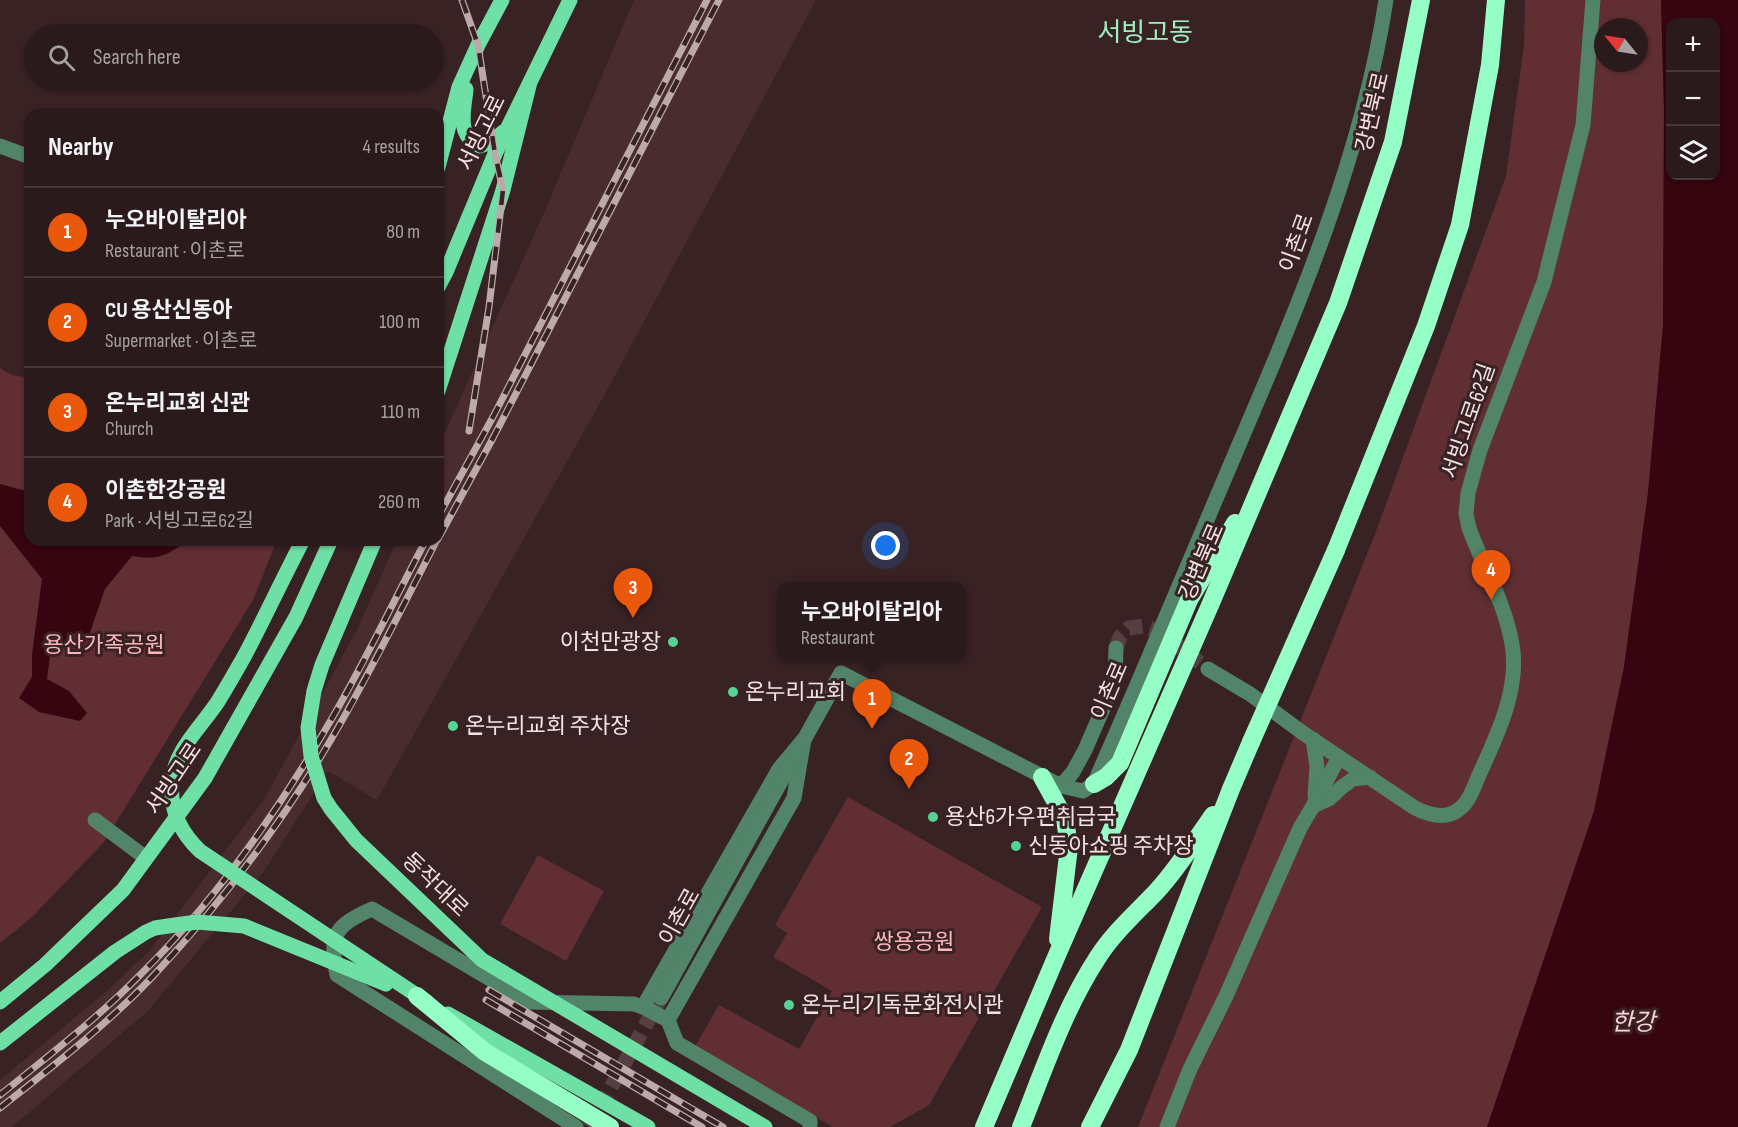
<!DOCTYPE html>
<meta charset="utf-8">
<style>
body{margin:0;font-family:"Sofia Sans Condensed","Noto Sans KR",sans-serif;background:#372728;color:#f1f3f6}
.controls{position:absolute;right:18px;top:18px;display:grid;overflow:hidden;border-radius:12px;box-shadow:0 2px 4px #0004}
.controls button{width:54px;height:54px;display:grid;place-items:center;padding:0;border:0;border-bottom:2px solid #47383a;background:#2b1a1b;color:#f1f3f6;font:30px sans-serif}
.compass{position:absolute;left:1594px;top:18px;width:54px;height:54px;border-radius:50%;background:#2b1a1b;box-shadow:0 2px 4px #0004;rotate:300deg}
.you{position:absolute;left:886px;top:546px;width:21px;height:21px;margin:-15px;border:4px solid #fff;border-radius:50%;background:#1a73e8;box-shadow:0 0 0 9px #1a73e833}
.badge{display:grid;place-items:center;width:39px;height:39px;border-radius:50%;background:#ea580c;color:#fff;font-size:20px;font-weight:700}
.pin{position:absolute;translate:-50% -50px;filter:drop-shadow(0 2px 3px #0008)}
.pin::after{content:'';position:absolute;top:32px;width:21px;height:18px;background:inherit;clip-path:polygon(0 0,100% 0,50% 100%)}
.popup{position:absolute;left:777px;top:582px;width:189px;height:78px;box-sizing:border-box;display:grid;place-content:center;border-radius:12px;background:#2b1a1b;filter:drop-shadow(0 2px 4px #0005);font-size:20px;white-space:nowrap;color:#a6a1a3}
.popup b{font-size:22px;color:#f1f3f6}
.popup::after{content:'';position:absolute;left:50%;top:100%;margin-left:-12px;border:12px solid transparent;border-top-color:#2b1a1b}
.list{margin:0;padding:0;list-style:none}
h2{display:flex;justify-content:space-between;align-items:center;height:78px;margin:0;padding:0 24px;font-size:26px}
h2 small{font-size:20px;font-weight:400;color:#a6a1a3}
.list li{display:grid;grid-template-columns:39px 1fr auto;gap:18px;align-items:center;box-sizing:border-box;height:90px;padding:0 24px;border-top:2px solid #47383a}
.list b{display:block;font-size:22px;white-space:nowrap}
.list p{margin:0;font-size:20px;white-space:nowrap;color:#a6a1a3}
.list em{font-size:20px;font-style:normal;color:#a6a1a3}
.icon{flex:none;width:33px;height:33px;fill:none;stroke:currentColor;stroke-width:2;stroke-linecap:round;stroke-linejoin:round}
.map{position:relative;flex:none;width:1738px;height:1127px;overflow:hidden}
.search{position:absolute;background:#2b1a1b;box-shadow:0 2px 4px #0004;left:24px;top:24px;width:420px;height:66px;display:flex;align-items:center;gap:15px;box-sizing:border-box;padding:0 21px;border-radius:33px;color:#a6a1a3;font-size:22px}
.panel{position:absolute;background:#2b1a1b;box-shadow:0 2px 4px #0004;left:24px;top:108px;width:420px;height:438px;border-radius:18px}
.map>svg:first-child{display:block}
.built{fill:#482c2e}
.green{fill:#602e33;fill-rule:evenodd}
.water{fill:#37050f;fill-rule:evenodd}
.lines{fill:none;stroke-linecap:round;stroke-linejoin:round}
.minor-tunnel{stroke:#553f41;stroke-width:15;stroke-dasharray:15 8;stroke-linecap:butt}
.minor{stroke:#518468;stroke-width:15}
.major{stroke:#6ee0a5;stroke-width:15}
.highway{stroke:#95fec6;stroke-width:18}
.rail-casing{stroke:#bcaaab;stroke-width:7}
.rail{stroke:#392224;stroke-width:4.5;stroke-dasharray:14;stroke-linecap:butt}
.major-bridge{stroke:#6ee0a5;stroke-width:15}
.highway-bridge{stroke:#95fec6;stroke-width:18}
.poi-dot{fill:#55d395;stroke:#392224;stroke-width:2}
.labels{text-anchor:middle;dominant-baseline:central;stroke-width:6;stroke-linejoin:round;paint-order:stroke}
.street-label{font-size:22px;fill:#f2e2e3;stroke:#392224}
.poi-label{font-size:22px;fill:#f2e2e3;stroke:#392224;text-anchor:start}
.park-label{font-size:22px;fill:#f9b7bb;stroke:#392224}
.water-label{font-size:24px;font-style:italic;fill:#fed0d3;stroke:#392224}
.quarter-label{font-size:26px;fill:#a0efc2;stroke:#392224}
</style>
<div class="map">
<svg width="1738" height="1127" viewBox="0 0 1738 1127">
<rect width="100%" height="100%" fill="#392224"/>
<path class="built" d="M634,0H816L610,385L377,800L328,771L262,874L148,1011L12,1127H0V1080L109,989L150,950L263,801L358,628L397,540H438V448L543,215Z"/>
<g class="green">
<path d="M1525,0H1661L1664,110L1663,326L1648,493L1624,667L1594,811L1493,1110L1487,1127H1138L1375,534L1506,176L1524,45ZM1603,27H1639V63H1603Z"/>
<path d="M0,368L12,375L30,378V540H277L253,600L104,842L32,917L0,943Z"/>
<path d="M848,797L1042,907L929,1105L890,1127H833L694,1048L719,1005L799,1049L832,991L773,957L787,933L775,925Z"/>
<path d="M538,855L604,891L566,961L500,924Z"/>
</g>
<g class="water">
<path d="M1661,0H1738V1127H1487L1594,811L1624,667L1648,493L1663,326L1664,110ZM1670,22H1716V176H1670Z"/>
<path d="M0,484L30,492V540H186V542C164,557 158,560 132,556L105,589L87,641L77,631L50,656L47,679L69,691L87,713L80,721L39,712L19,698L32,677V654L42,579L0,526Z"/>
</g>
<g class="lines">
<g class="minor-tunnel">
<path d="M1116,648L1120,637L1129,628L1143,626L1158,631L1208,669"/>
<path d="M589,1127L659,1001"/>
</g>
<g class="minor">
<path d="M0,146L30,157"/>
<path d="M1208,669L1250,694L1303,733L1415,808C1429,815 1445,820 1458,810C1469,803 1474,787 1479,775C1497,735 1520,689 1512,644C1505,603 1483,566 1469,528L1466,514L1468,493L1480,450L1544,282L1583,125L1593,0"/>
<path d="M804,739L794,798L668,1020L643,1007L779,769Z"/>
<path d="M1313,739L1317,767L1315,796"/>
<path d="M1061,786L1073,772L1085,750L1115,681L1116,648"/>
<path d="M1313,806L1329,799L1342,787L1353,779L1370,777"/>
<path d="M95,820L146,858"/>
<path d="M661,998L841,673L1061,786L1083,791L1094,784C1143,672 1191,559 1238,447C1300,302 1362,156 1386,0"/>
<path d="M668,1020L677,1043L810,1121V1127"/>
<path d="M576,1127L337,975C329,935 334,926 372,909L529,1002L634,1004L643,1007"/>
<path d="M1167,1127L1190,1069L1226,996L1300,828L1313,806L1339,757"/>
</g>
<g class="major">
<path d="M466,89C464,112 456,133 479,146L493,142L503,132"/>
<path d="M438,167L459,87L478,45L502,0"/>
<path d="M438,287L446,272L495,154L570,0"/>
<path d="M438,391L503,190L529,86"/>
<path d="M0,1002L45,965L123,890L205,778L296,617L331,540"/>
</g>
<g class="highway">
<path d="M1336,550L1426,326L1460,225L1490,65L1496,0"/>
<path d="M1042,777L1065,819L1069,847L1058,939"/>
<path d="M1094,784L1106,777L1120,763L1189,600L1235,523"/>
<path d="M984,1127L1057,955L1211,603L1338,303L1393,142L1421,0"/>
<path d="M1021,1127C1044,1069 1064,1009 1098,957C1114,932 1136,913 1156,892C1178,868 1195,841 1213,815"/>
<path d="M1090,1127L1129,1050L1231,789L1251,742"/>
</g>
<g class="rail-casing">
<g id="rail">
<path d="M462,0L478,45L495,154L503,190L489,307L469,431"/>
<path d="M438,517L494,415L707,0"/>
<path d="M438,539L493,438L719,0"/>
<path d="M489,990L723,1127"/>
<path d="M486,1000L702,1127"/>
<path d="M0,1095C48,1056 98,1018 141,974C216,900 278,811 331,720C365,662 394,600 426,540"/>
<path d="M0,1108C53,1066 108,1024 154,975C219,906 277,829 326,748C367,680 401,609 437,540"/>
</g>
</g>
<use href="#rail" class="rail"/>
<g class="major-bridge">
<path d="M303,540C283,578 265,617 245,655C236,671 227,687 217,703C200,728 175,750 172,781C169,809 181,833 200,851L427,1002"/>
<path d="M375,540L322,665L314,691L308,728L311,756L324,798L331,809L356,840L482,960L765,1127"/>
<path d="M448,1014L648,1127"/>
<path d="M0,1043L115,952L146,932L155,928L168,926L197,922L244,926L386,984"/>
</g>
<g class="highway-bridge">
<path d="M1251,742L1336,550"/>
<path d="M417,996L485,1052L610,1127"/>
</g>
</g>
<g class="poi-dot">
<circle cx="673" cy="642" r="6"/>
<circle cx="733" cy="692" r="6"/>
<circle cx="453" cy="726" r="6"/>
<circle cx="933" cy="817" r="6"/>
<circle cx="1016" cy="846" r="6"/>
<circle cx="789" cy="1005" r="6"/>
</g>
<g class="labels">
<g class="street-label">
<text transform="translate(1373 112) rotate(-77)">강변북로</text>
<text transform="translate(482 133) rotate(-64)">서빙고로</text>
<text transform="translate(1297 243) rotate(-70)">이촌로</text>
<text transform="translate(1469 421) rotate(-71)">서빙고로62길</text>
<text transform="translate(1202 562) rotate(-67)">강변북로</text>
<text transform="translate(1110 691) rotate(-67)">이촌로</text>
<text transform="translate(174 779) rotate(-56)">서빙고로</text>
<text transform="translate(435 885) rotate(44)">동작대로</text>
<text transform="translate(680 917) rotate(-61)">이촌로</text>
</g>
<g class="poi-label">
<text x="661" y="642" text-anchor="end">이천만광장</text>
<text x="745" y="692">온누리교회</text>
<text x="465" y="726">온누리교회 주차장</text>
<text x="945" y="817">용산6가우편취급국</text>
<text x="1028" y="846">신동아쇼핑 주차장</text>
<text x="801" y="1005">온누리기독문화전시관</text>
</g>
<g class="park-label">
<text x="104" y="645">용산가족공원</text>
<text x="914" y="942">쌍용공원</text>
</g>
<g class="water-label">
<text x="1633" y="1022">한강</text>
</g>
<g class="quarter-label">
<text x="1145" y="33">서빙고동</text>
</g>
</g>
</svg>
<div class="controls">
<button>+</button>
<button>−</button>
<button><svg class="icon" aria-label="layers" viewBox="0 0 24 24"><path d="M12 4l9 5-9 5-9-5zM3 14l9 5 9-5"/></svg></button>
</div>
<svg class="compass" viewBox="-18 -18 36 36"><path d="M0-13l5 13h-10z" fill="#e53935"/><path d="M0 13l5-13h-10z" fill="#a6a1a3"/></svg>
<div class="you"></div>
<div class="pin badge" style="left:872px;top:729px">1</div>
<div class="popup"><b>누오바이탈리아</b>Restaurant</div>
<div class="pin badge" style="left:909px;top:789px">2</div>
<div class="pin badge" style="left:633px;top:618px">3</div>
<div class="pin badge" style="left:1491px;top:600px">4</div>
<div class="search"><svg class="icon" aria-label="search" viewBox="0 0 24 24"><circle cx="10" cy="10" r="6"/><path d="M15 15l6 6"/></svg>Search here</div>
<section class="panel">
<h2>Nearby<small>4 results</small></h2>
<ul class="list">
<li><span class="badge">1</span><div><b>누오바이탈리아</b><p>Restaurant · 이촌로</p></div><em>80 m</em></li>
<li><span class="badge">2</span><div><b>CU 용산신동아</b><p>Supermarket · 이촌로</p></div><em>100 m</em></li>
<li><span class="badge">3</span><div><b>온누리교회 신관</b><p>Church</p></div><em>110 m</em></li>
<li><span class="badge">4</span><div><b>이촌한강공원</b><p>Park · 서빙고로62길</p></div><em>260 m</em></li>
</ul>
</section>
</div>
